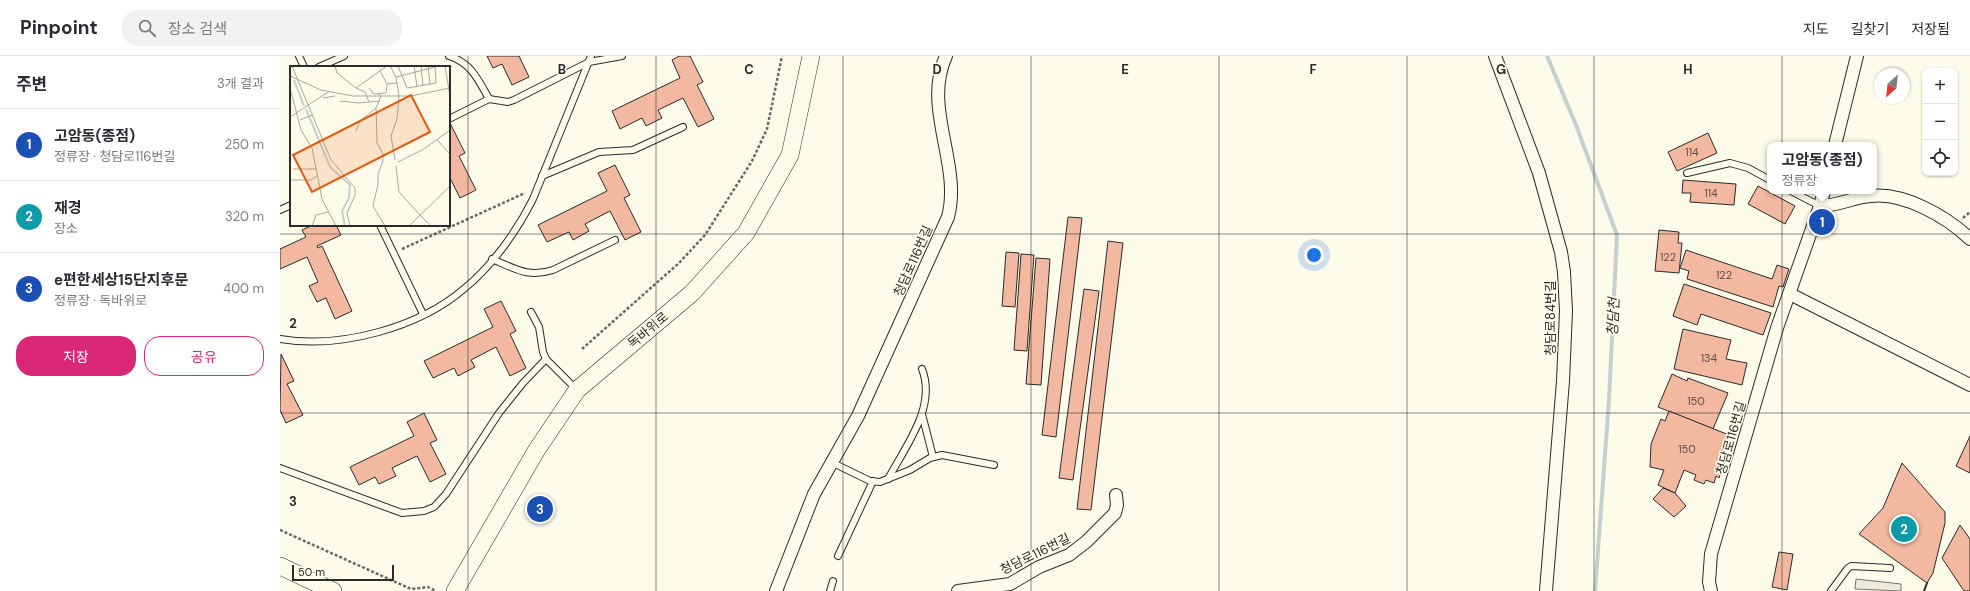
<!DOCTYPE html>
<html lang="ko">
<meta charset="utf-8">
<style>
body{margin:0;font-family:"DM Sans","Noto Sans KR",sans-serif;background:#f2f2f3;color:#2b2b33}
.controls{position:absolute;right:12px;top:12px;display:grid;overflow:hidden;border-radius:8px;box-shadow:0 1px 3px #0004}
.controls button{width:36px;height:36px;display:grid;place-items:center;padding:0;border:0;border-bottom:1px solid #e1e1e2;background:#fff;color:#2b2b33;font:20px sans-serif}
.compass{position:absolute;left:1594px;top:12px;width:36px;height:36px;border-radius:50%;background:#fff;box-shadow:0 1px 3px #0004;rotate:207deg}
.scale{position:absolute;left:12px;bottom:10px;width:102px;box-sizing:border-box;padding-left:4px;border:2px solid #2b2b2b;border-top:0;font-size:11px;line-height:14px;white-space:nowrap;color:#2b2b2b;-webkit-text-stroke:3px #fdfbea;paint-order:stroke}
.you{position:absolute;left:1034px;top:199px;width:14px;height:14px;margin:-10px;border:3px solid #fff;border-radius:50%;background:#1a73e8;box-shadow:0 0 0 6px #1a73e833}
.badge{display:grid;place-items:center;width:26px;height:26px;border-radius:50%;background:#db2777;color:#fff;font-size:13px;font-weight:700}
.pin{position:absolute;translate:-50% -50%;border:2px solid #fff;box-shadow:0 1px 4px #0006}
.popup{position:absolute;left:1487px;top:86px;width:110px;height:52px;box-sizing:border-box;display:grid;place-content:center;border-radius:8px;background:#fff;filter:drop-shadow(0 1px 3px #0005);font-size:13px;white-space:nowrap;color:#7c7c81}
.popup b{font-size:15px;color:#2b2b33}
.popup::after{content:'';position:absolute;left:50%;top:100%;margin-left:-8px;border:8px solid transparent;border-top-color:#fff}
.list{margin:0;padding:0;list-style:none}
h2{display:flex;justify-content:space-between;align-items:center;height:52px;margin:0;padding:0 16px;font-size:17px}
h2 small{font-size:13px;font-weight:400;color:#7c7c81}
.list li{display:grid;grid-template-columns:26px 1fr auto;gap:12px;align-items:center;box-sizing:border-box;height:72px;padding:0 16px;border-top:1px solid #e1e1e2}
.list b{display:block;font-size:15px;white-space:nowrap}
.list p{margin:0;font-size:13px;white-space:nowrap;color:#7c7c81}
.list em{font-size:13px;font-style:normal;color:#7c7c81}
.actions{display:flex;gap:8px;padding:12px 16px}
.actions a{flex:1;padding:9px 0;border:1px solid #db2777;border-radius:16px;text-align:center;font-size:14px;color:#db2777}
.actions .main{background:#db2777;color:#fff}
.icon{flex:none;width:22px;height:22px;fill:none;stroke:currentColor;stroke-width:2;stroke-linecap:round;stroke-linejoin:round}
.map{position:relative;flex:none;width:1690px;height:535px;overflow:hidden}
header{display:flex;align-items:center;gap:24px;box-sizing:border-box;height:56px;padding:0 20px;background:#fff;border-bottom:1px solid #e1e1e2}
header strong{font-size:19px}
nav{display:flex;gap:22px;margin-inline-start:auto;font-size:14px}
.search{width:280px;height:36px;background:#f2f2f3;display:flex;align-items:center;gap:10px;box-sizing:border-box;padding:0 14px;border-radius:16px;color:#7c7c81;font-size:15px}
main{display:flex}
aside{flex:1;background:#fff}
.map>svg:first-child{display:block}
.parking{fill:#eceadb;stroke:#74746e}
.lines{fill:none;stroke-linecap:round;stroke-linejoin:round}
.stream{stroke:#c7d0d0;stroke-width:4}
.building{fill:#f2b8a0;stroke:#2b2b2b}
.service-casing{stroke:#2b2b2b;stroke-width:8}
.minor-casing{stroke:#2b2b2b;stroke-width:14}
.secondary-casing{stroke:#2b2b2b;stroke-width:18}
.path{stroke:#6a6964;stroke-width:2.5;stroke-dasharray:3 2;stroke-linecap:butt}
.service{stroke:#fdfbea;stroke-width:6}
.minor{stroke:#fdfbea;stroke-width:12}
.secondary{stroke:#fdfbea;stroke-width:17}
.wall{stroke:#2b2b2b;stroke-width:2}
.grid{fill:none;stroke:#2b2b2b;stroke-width:1;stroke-opacity:0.55}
.labels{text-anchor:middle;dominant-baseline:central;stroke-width:3;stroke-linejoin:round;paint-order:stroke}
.number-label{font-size:11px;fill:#5d4e48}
.street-label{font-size:13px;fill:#2b2b2b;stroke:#fdfbea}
.water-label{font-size:14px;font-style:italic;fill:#2b2b2b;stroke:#fdfbea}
.inset-river{fill:none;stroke:#c7d0d0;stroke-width:2}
.inset-road{fill:none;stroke:#a9a89e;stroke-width:1}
.view{fill:#e8590c;fill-opacity:0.15;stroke:#e8590c;stroke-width:2}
.inset-edge{fill:none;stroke:#2b2b2b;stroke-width:2}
.grid-label{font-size:13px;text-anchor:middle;font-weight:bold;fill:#2b2b2b;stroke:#fdfbea;stroke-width:3;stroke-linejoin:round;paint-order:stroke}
</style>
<header>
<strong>Pinpoint</strong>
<div class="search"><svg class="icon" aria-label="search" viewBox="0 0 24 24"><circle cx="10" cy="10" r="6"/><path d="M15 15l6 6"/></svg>장소 검색</div>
<nav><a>지도</a><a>길찾기</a><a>저장됨</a></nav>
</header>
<main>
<aside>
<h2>주변<small>3개 결과</small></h2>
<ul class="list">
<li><span class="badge" style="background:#1a4fb4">1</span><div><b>고암동(종점)</b><p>정류장 · 청담로116번길</p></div><em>250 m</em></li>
<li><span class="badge" style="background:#0f9aa8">2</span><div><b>재경</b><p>장소</p></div><em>320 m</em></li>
<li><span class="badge" style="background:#1a4fb4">3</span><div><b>e편한세상15단지후문</b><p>정류장 · 독바위로</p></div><em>400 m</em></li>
</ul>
<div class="actions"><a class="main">저장</a><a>공유</a></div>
</aside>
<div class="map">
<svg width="1690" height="535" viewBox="0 0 1690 535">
<rect width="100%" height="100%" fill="#fdfbea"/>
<path class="parking" d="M1576,523L1621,528V535L1575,533Z"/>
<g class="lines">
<path class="stream" d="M1267,0L1296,69L1337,179L1329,344L1315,535"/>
</g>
<g class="building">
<path d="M207,0H239L249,21L232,29L222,8L213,12Z"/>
<path d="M399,0H410L423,26L417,29L434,63L418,71L403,42L378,54L382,62L366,70L362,62L340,73L332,55L400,22L392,4Z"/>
<path d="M170,67L185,97L179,100L196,134L180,142L169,120Z"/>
<path d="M1428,77L1437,97L1397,115L1388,96Z"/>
<path d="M335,109L350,139L344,142L361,176L345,184L330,155L305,168L309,175L293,184L289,176L267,186L258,169L327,135L318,117Z"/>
<path d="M1403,124L1456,128L1454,149L1410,146L1411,137H1402Z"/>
<path d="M1478,130L1515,150L1505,168L1468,148Z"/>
<path d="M788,161L802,162L776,381L762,379Z"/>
<path d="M33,169H56L61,179L37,190L38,192L42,190L72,255L55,263L46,242L37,246L29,230L38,226L27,201L0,213V193L26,181L22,174Z"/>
<path d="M1379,174L1399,176L1398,187H1402L1399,217L1375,215Z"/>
<path d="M828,185L843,187L811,454L797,453Z"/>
<path d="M1406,194L1492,223L1497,209L1509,213L1503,231L1499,230L1493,251L1407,223L1409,215L1400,212Z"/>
<path d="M726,196L739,197L735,251L722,250Z"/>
<path d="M741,198L754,199L747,295L734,294Z"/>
<path d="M756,202L770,203L761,329L746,328Z"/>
<path d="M1404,228L1491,257L1483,279L1421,258L1417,269L1393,260Z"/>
<path d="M804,233L819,235L793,424L779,422Z"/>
<path d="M221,245L236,275L230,278L246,312L230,320L216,291L191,304L195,311L178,320L174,312L153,322L144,305L213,271L204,253Z"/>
<path d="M1403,273L1451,284L1446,303L1467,307L1462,329L1394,313Z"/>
<path d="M1,298L14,325L7,328L23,359L6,367L0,354Z"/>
<path d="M1392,318L1407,325L1408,322L1448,337L1433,373L1378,351Z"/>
<path d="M1389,355L1449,379L1439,403L1445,405L1439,422L1436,420L1434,427L1426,424L1424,428L1414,424L1416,419L1404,414L1395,437L1378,429L1384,414L1370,411L1371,388L1381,363L1385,365Z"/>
<path d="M144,357L157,384L150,387L166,418L150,426L137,400L112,412L116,420L99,428L95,421L79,429L70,411L134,380L127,366Z"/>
<path d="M1690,380V417L1676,410Z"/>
<path d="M1622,407L1665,456V467L1653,517L1647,527L1579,478L1603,452Z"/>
<path d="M1383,432L1395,437L1406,450L1394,461L1373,443Z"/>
<path d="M1680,469L1690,483V535H1684L1662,502Z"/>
<path d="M1499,496L1513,498L1507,534L1492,531Z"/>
</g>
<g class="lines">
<g class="service-casing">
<g id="service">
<path d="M19,0L24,11"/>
<path d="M169,0C191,7 198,23 209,43"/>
<path d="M39,11L64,0"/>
<path d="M169,63L209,43L228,46L234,44L309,6L342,0"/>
<path d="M1407,117L1450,107L1468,112L1490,124"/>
<path d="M262,120L319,96L353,94L403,71"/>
<path d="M1511,135L1540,150"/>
<path d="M0,154L11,149"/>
<path d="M100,169L143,258"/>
<path d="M212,203C236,213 248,222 273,214L335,184"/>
<path d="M251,256L259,271L263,296L266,303L297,334"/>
<path d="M0,283C60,293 139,272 185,232C212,210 237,175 253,143L311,0"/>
<path d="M642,358L653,401"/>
<path d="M551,406L590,425L600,426L630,414L650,402L662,399L714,409"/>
<path d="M0,412L122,457L144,455L154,451L166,438L219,357L243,327L266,303"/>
<path d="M608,423C625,391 657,351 642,313"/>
<path d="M558,500L593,425"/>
<path d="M550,535L553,525"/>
<path d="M1551,535L1568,512L1571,510L1610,512"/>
</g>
</g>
<g class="minor-casing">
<g id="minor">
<path d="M1215,0L1259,117L1281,196L1284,216L1286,255L1283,325L1266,535"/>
<path d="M1555,89L1577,0"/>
<path d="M1540,150C1558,150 1574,141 1591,140C1624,136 1667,161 1690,183"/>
<path d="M1510,238L1690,329"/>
<path d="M496,535L534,438L578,360L668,161C682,108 642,52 666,0"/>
<path d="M678,535L730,528L759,511L789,499L806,486L835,457L837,449L836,439"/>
<path d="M1431,535L1429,526L1431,498L1497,272L1540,150L1544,135"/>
</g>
</g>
<g class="secondary-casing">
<g id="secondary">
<path d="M0,510L53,535"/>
<path d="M175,535L256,395L297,334L412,237L466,177L510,99L531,0"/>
</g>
</g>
<g class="path">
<path d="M1683,162L1690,156"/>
<path d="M122,193L245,137"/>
<path d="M302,293L399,207L425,179L472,105L487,73L502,0"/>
<path d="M0,474L131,533L148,531L156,535"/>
</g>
<use href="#service" class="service"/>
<use href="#minor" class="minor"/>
<use href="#secondary" class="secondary"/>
<g class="wall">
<path d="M1489,93L1490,94"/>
<path d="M1644,535L1647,527"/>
</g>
</g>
<path class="grid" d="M188,0V535M376,0V535M563,0V535M751,0V535M939,0V535M1127,0V535M1314,0V535M1502,0V535M0,178H1690M0,357H1690"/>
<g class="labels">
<g class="number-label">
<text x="1412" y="96">114</text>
<text x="1431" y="137">114</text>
<text x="1388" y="201">122</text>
<text x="1444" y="219">122</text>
<text x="1429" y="302">134</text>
<text x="1416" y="345">150</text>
<text x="1407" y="393">150</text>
</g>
<g class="street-label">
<text transform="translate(633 205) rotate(-66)">청담로116번길</text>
<text transform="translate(1270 262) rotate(-90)">청담로84번길</text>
<text transform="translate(368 274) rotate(-40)">독바위로</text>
<text transform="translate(1451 382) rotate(-74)">청담로116번길</text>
<text transform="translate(755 498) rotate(-26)">청담로116번길</text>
</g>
<g class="water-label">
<text transform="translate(1333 261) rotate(-87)">청담천</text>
</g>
</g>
<g transform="translate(10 10)">
<rect width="160" height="160" fill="#fdfbea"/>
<path class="inset-river" d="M4,14L14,40M16,43L40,101L60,119L59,132L52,145L55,160"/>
<path class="inset-road" d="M2,0L41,94L65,122V129L57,147L60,160M45,0L47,7L66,22L97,0M100,0L106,11L109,30L107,53L101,70L105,94M108,0L117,22L146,17L145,0M124,0L127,21M131,0L133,20M138,0L140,18M155,0L160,30M90,5L97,18L107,17M0,10L31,24L63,30H121L160,22M106,11L145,1M0,22L11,64L22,82L32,133L46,160M66,22L75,26L79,36M79,22L84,28L96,27L97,18M88,28L91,30L86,42L87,77L93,88V95L88,108V118L83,140L95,160M33,32L45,30M50,35L69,37L90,35M0,51L40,25M10,54L22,49M66,65L70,55L86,42M147,74L160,88M108,96L134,83L160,64M106,100L109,126L130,149M3,103H26M0,114H21L27,110M130,149L141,160M22,160L26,149L38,146M119,160L160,120"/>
<path class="view" d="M121,29L140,66L22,126L3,89Z"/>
<rect width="160" height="160" class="inset-edge"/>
</g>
<g class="grid-label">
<text x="282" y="18">B</text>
<text x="469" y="18">C</text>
<text x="657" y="18">D</text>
<text x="845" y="18">E</text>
<text x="1033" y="18">F</text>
<text x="1221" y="18">G</text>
<text x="1408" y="18">H</text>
<text x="13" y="272">2</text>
<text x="13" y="450">3</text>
</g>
</svg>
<div class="controls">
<button>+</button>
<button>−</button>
<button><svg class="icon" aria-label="locate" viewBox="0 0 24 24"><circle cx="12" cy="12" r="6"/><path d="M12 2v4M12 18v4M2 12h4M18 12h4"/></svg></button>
</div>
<svg class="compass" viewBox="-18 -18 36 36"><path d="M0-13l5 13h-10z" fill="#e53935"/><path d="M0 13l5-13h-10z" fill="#7c7c81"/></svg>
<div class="scale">50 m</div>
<div class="you"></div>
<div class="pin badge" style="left:1542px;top:166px;background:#1a4fb4">1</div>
<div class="popup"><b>고암동(종점)</b>정류장</div>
<div class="pin badge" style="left:1624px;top:473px;background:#0f9aa8">2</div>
<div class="pin badge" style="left:260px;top:453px;background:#1a4fb4">3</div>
</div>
</main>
